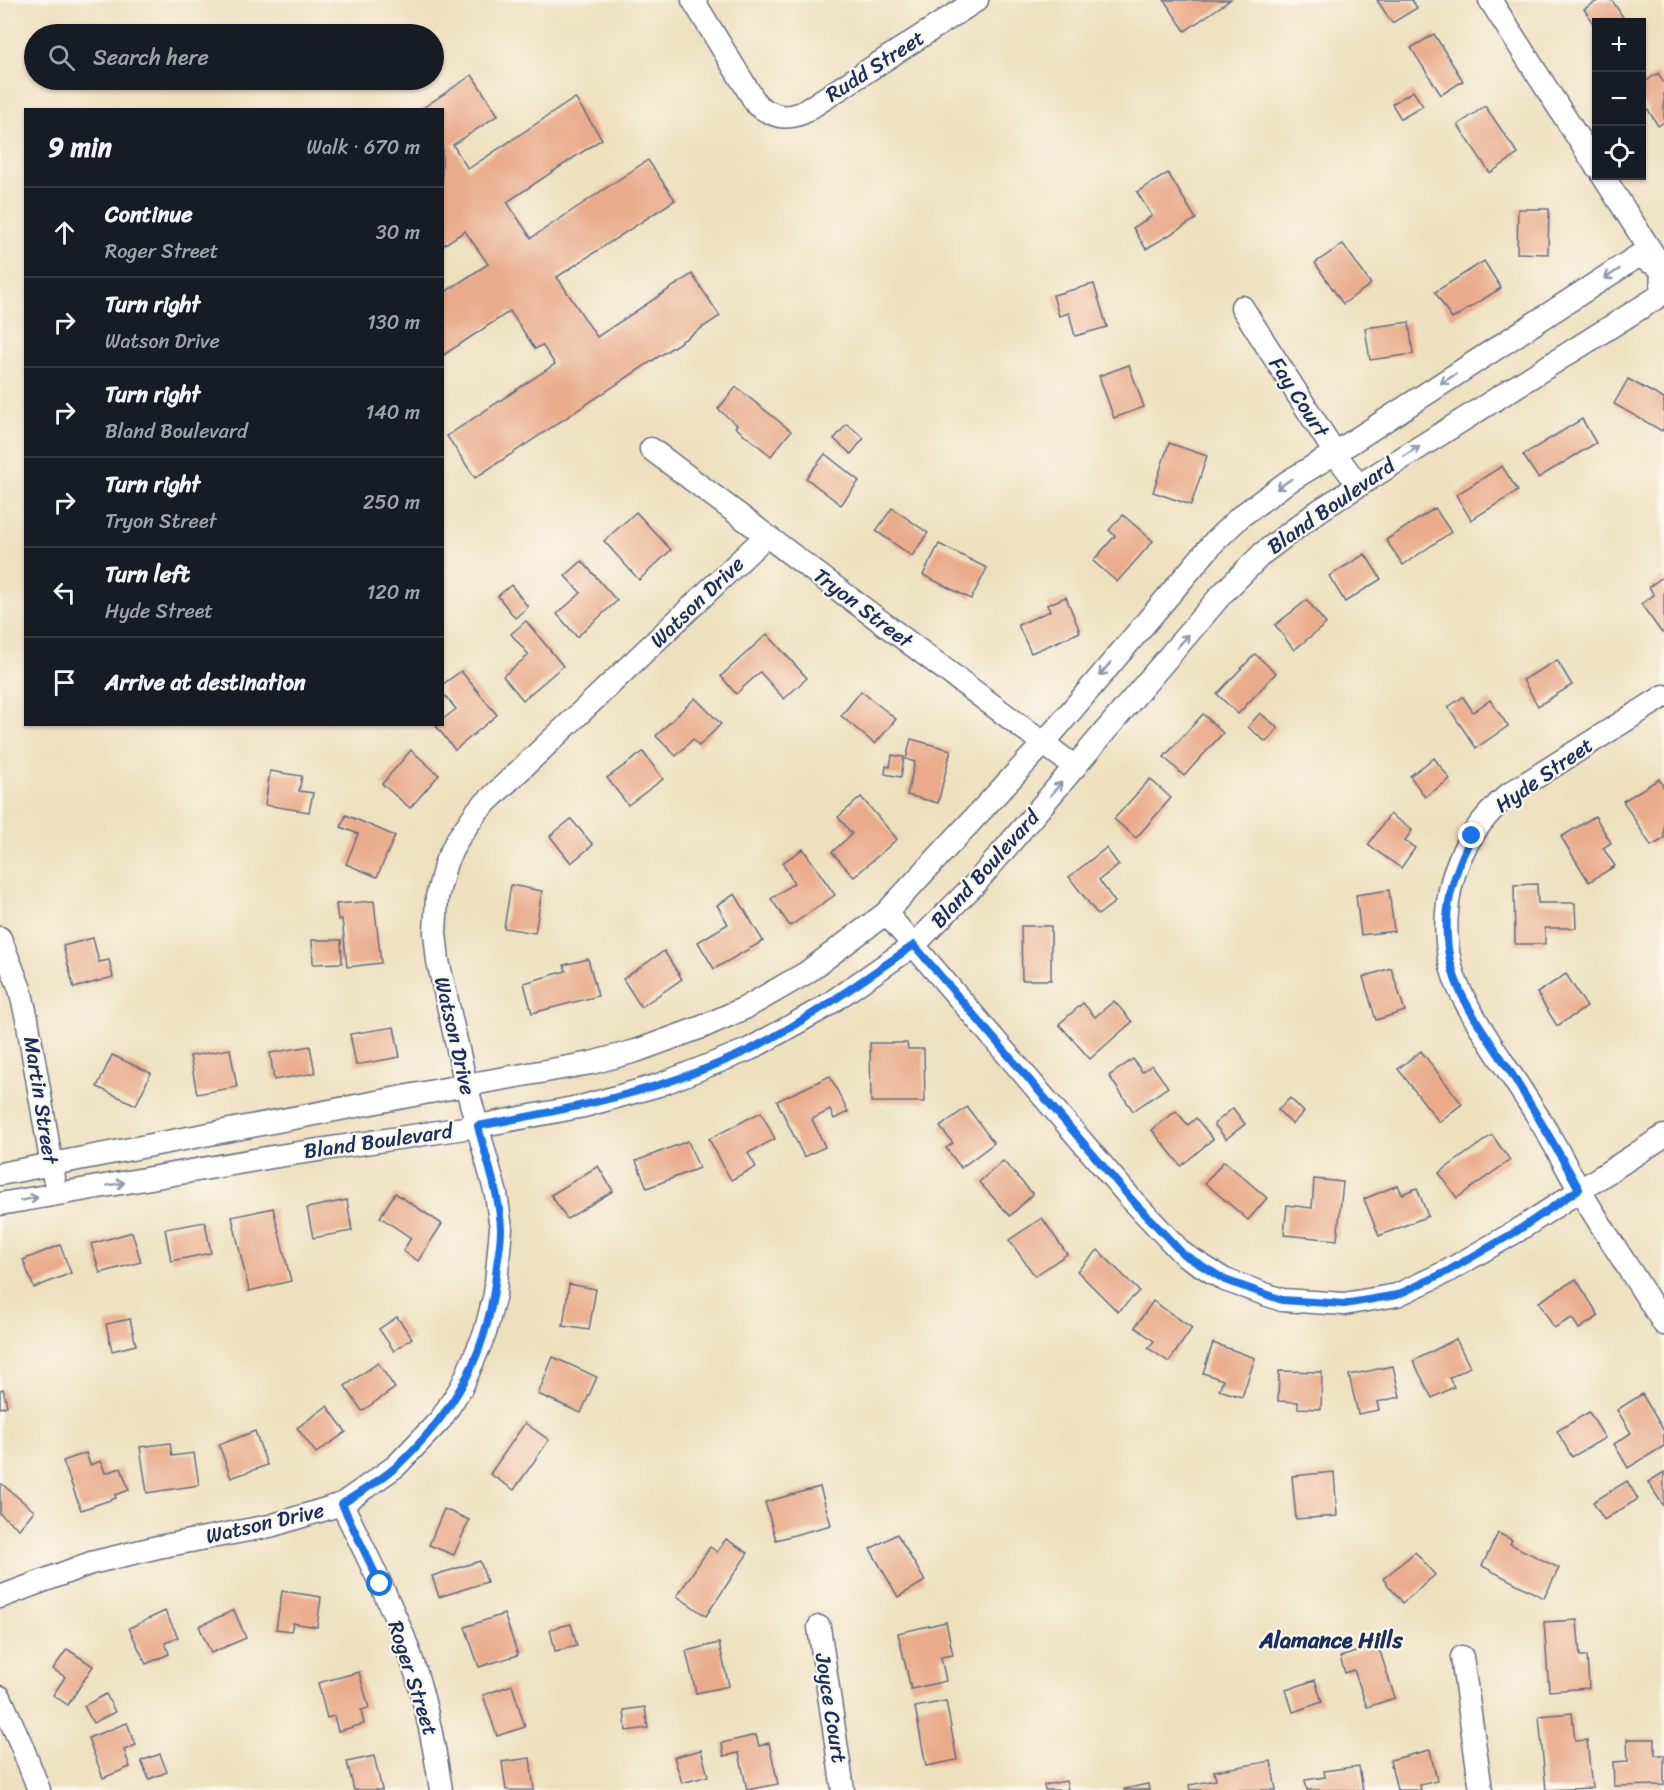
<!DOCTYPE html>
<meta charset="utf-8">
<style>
body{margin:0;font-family:Sriracha,sans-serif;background:#20242c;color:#f1f3f6}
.controls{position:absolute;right:18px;top:18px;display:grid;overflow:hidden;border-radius:0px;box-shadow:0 2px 4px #0004}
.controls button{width:54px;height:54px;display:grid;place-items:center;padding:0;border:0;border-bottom:2px solid #363941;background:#171b24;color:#f1f3f6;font:30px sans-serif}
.stop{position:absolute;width:18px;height:18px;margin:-14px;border:4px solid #1a73e8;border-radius:50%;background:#fff}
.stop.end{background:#1a73e8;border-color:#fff;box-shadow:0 2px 6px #0008}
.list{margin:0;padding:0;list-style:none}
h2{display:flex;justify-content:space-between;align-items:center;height:78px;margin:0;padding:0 24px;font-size:26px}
h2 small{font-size:20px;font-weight:400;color:#9ea1a6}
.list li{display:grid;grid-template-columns:39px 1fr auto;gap:18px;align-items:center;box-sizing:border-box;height:90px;padding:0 24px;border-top:2px solid #363941}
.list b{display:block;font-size:22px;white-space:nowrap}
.list p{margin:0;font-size:20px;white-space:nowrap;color:#9ea1a6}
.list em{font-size:20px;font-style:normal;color:#9ea1a6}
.icon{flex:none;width:33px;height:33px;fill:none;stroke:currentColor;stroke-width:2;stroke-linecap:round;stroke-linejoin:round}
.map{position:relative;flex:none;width:1664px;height:1790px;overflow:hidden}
.search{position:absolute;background:#171b24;box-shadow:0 2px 4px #0004;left:24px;top:24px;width:420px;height:66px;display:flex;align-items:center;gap:15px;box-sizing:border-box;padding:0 21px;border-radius:33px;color:#9ea1a6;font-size:22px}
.panel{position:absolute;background:#171b24;box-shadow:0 2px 4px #0004;left:24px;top:108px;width:420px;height:618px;border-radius:0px}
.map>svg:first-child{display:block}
.building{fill:#e9ab8b}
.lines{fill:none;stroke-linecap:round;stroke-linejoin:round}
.minor-casing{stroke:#656d80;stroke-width:25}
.minor{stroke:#fff;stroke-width:22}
.oneway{stroke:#8d97ae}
.route{stroke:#1a73e8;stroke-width:8}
.labels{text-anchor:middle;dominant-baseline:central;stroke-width:4.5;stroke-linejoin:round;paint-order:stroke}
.street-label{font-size:21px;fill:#1b2f5e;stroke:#fbf7ec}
.neighbourhood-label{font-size:22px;font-weight:bold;fill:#1b2f5e;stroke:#fbf7ec}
</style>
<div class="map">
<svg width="1664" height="1790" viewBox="0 0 1664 1790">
<rect width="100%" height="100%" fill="#fbf7ec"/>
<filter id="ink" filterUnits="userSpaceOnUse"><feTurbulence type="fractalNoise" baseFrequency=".0167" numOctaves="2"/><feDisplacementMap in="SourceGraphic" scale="12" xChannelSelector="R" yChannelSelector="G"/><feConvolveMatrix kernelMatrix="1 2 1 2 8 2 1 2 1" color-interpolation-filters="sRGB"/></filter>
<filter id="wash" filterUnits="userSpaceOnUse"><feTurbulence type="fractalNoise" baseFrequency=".008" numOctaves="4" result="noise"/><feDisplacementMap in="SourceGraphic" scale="24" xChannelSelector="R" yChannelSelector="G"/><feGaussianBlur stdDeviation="1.35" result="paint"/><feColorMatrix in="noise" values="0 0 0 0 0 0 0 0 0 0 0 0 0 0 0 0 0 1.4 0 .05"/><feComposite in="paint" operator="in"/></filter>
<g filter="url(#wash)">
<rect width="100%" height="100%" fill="#eee0bf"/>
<g id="blocks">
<g class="building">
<path d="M1164,0H1230L1185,31Z"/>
<path d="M1377,0H1412L1417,8L1392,23Z"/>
<path d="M1599,0H1612L1626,22H1596V28L1584,9Z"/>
<path d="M1434,34L1463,81L1441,95L1411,48Z"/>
<path d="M1658,73L1664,83V122L1658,126L1642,100V84Z"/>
<path d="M472,75L498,115L453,145L468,169L575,98L602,139L507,202L531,238L648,160L675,200L557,277L597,337L692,274L720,316L475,478L447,436L555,364L542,345L535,349L510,311L442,356V294L488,264L465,231L442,246V110H420Z"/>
<path d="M1413,91L1423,106L1401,119L1392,104Z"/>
<path d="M1485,106L1518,154L1490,173L1458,125Z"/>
<path d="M1168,173L1196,219L1146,249L1133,228L1152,216L1137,192Z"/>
<path d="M1518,209H1549L1548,254L1517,253Z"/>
<path d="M1343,244L1371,284L1343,304L1315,263Z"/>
<path d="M1484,261L1501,288L1452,319L1435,292Z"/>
<path d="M1094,284L1107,327L1075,336L1069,313L1059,316L1053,295Z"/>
<path d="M1409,322L1413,354L1370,360L1365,328Z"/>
<path d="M1129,365L1144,407L1114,418L1099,376Z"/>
<path d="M1628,379L1664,399V427L1662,431L1614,404Z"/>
<path d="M736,387L791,431L771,456L735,427L737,425L718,409Z"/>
<path d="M1582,419L1596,443L1538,478L1523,455Z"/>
<path d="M847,424L864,438L851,454L834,439Z"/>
<path d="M1169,443L1207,456L1191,505L1153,492Z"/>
<path d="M825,454L859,481L841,505L806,478Z"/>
<path d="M1502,466L1518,491L1471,520L1456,495Z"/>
<path d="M892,508L928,533L912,556L876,531Z"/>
<path d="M1435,508L1451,532L1403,565L1386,540Z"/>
<path d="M636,512L671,550L639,580L604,541Z"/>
<path d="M1123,515L1153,541L1117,582L1093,561L1115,536L1109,530Z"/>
<path d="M939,544L987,568L971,599L923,575Z"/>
<path d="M1365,554L1381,579L1345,602L1329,576Z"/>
<path d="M582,561L617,601L577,637L557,614L581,593L565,576Z"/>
<path d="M1664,576V631L1662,633L1641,604L1654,595L1649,587Z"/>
<path d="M511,585L528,607L515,618L498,596Z"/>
<path d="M1066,597L1080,632L1031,653L1018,625L1050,611L1047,605Z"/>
<path d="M1307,600L1326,624L1294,650L1275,625Z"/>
<path d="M526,621L563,666L523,700L503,676L529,655L511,634Z"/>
<path d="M767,634L807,678L784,699L760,672L736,694L721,676Z"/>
<path d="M1255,654L1276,673L1238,714L1217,694Z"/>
<path d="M1557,660L1572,685L1538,706L1523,680Z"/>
<path d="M461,671L497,715L455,750L436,726L442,724V720L456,709L442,692V685Z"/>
<path d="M861,691L896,719L875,744L841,716Z"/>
<path d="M1463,697L1473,712L1490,700L1508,726L1476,748L1448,707Z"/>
<path d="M695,698L721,724L699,746L693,739L676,756L656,736Z"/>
<path d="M1260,713L1278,728L1266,742L1248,727Z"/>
<path d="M1203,714L1223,733L1184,776L1164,757Z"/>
<path d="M911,739L951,750L938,803L907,795L915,762L906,759Z"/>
<path d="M411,750L439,775L410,808L382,784Z"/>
<path d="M643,752L663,779L628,805L607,778Z"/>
<path d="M892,755L904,757L901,777L885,774L886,766L890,767Z"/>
<path d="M1434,758L1450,779L1425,797L1410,776Z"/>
<path d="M270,771L302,776L299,791L313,793L309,812L265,805Z"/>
<path d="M1150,779L1171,798L1136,838L1114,819Z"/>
<path d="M1659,779L1664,788V839L1651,846L1623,801Z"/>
<path d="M861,797L897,839L854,877L832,852L852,834L838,817Z"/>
<path d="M1390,814L1412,830L1405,841L1415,848L1401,868L1368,845Z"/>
<path d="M346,815L395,836L377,877L346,864L358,834L341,827Z"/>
<path d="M1595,816L1611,843L1603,848L1615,866L1589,882L1561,837Z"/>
<path d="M571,819L593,845L571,863L550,836Z"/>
<path d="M1106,848L1119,865L1099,880L1115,902L1098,915L1069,877Z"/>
<path d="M803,849L835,895L790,926L771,899L794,883L782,863Z"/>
<path d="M1537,884L1538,903H1575L1576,928H1545V944H1515L1514,885Z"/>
<path d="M511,885L542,891L535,933L504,928Z"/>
<path d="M1389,890L1394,931L1361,935L1356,895Z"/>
<path d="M735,894L763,941L714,969L698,942L728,924L717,905Z"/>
<path d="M374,901L381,963L347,967L342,919L338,920L336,904Z"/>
<path d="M1021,926H1051V980H1022Z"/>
<path d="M93,938L99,962L109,960L113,977L74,988L63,946Z"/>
<path d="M312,940H341L342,963L313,964Z"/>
<path d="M664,951L682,979L641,1007L623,979Z"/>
<path d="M588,959L598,996L532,1013L524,983L566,971L564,965Z"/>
<path d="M1391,968L1405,1011L1376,1020L1363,977Z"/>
<path d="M1566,974L1587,1007L1557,1026L1537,993Z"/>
<path d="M1114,1001L1132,1022L1090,1059L1059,1024L1083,1003L1095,1017Z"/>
<path d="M394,1027L400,1057L356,1065L350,1034Z"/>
<path d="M870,1043H907L908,1049H924L925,1102H871Z"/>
<path d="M310,1046L315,1073L274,1080L270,1053Z"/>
<path d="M230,1049L237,1087L197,1094L190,1056Z"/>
<path d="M1421,1051L1462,1104L1439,1122L1398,1069Z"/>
<path d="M112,1055L151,1073L136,1105L97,1087Z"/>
<path d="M1133,1059L1142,1072L1152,1065L1168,1087L1133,1111L1109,1076Z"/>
<path d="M830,1076L848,1112L834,1119L830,1110L812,1119L825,1147L804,1157L777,1101Z"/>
<path d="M1290,1098L1304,1112L1292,1124L1278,1110Z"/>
<path d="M967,1107L994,1143L961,1168L946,1148L953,1143L940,1127Z"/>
<path d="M1233,1108L1245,1124L1226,1139L1214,1124Z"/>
<path d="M1176,1111L1188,1125L1196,1118L1213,1139L1181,1166L1152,1130Z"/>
<path d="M761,1112L775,1139L748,1153L756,1167L731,1180L709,1139Z"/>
<path d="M1492,1135L1510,1160L1457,1198L1439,1173Z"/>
<path d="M688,1141L699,1168L647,1188L636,1161Z"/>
<path d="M1003,1161L1033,1194L1010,1216L979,1182Z"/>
<path d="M1224,1161L1267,1198L1248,1220L1205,1183Z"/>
<path d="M598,1166L613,1191L567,1219L551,1195Z"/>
<path d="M1314,1179L1343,1182L1337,1240L1284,1235L1287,1205L1312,1208Z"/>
<path d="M1398,1185L1402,1194L1417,1188L1428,1216L1379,1236L1364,1199Z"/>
<path d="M395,1193L442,1224L418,1261L403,1251L411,1238L380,1217Z"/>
<path d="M347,1200L352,1231L313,1238L307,1208Z"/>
<path d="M273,1208L291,1281L249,1291L232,1217Z"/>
<path d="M1042,1218L1067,1254L1035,1276L1009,1240Z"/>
<path d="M205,1222L211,1253L171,1261L165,1229Z"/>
<path d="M132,1232L141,1262L100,1273L91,1244Z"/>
<path d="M60,1245L71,1273L34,1288L23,1260Z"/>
<path d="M1098,1250L1139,1291L1118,1312L1077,1271Z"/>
<path d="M1576,1279L1599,1316L1579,1329L1572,1318L1554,1328L1539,1302Z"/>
<path d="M569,1284L596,1289L589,1330L563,1326Z"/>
<path d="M1153,1301L1192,1328L1169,1362L1148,1348L1154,1341L1135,1327Z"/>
<path d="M397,1317L412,1338L394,1351L379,1329Z"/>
<path d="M130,1319L136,1345L112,1351L106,1324Z"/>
<path d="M1456,1339L1470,1367L1449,1378L1454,1387L1432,1398L1413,1361Z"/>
<path d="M1213,1343L1255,1358L1242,1397L1219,1390L1223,1380L1203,1373Z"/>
<path d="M553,1357L597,1377L581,1413L538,1394Z"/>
<path d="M378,1363L395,1388L362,1411L345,1386Z"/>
<path d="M1393,1366L1400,1397L1377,1402L1379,1410L1358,1414L1349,1375Z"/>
<path d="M1279,1371L1322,1372L1321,1409L1298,1408V1402L1278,1401Z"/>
<path d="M3,1389L7,1406L0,1408V1390Z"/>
<path d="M1642,1394L1664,1431V1446L1628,1468L1614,1444L1631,1433L1617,1410Z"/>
<path d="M327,1406L346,1432L316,1453L297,1428Z"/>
<path d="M1589,1412L1605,1438L1572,1457L1557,1431Z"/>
<path d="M525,1423L549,1440L514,1490L490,1474Z"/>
<path d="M255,1431L267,1465L231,1478L219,1445Z"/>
<path d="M170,1443L172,1456L194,1453L199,1485L147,1493L140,1447Z"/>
<path d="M86,1453L90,1465L101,1461L105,1473L121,1468L129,1490L115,1495L116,1498L81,1510L63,1461Z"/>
<path d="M1334,1472L1337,1516L1296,1519L1292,1476Z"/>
<path d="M1664,1472V1507L1648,1482Z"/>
<path d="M1627,1481L1638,1499L1604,1520L1593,1502Z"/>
<path d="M2,1484L34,1511L19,1529L0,1514V1486Z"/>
<path d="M820,1487L831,1525L776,1540L765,1502Z"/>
<path d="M444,1509L469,1520L454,1555L429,1545Z"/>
<path d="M1498,1533L1512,1540L1510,1544L1559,1568L1544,1598L1482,1566Z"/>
<path d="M897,1534L925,1581L898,1597L870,1549Z"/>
<path d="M726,1539L748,1553L706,1616L677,1596L710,1547L717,1552Z"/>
<path d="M1415,1552L1435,1575L1403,1603L1383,1579Z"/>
<path d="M480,1561L487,1582L439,1597L432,1576Z"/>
<path d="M282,1591L321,1597L317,1627L293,1623L291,1631L276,1629Z"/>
<path d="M234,1610L246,1638L211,1653L199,1626Z"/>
<path d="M165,1611L178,1637L165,1643L169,1654L146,1664L129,1628Z"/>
<path d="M504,1614L518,1655L479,1667L465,1627Z"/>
<path d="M1577,1620L1580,1656H1587L1589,1688L1549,1691L1544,1622Z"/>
<path d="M946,1622L953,1655L941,1657L946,1681L911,1689L898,1633Z"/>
<path d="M571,1624L577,1646L555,1651L550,1629Z"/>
<path d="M719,1643L729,1686L696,1693L686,1651Z"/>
<path d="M1378,1645L1395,1698L1367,1707L1354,1670L1345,1673L1340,1657Z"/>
<path d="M67,1649L93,1666L68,1705L53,1695L65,1677L53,1669Z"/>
<path d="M359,1672L369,1708L361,1710L364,1724L338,1731L334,1716L327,1718L318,1683Z"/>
<path d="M1315,1680L1322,1702L1293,1712L1286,1690Z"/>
<path d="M512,1685L525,1727L497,1736L483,1695Z"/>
<path d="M106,1694L115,1712L93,1723L84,1706Z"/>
<path d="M946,1701L957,1760L926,1766L915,1707Z"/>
<path d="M645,1707L648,1728L626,1731L624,1710Z"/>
<path d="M1572,1713L1575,1741L1587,1740L1592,1788L1546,1790L1539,1716Z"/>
<path d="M127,1723L136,1745L124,1750L130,1767L103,1778L88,1738Z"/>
<path d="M756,1735L759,1746L769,1743L778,1784L747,1790L739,1753L724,1756L722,1743Z"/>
<path d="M1627,1739H1655V1755H1664V1785L1614,1786L1613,1762L1628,1761Z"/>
<path d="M701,1750L708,1776L682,1783L674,1757Z"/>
<path d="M1430,1750L1437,1781L1420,1785L1421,1790H1397L1390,1760Z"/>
<path d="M160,1754L167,1772L149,1779L141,1761Z"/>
<path d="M374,1756L382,1790H354L347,1762Z"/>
<path d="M530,1758L534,1790H506L502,1762Z"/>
<path d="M1271,1761L1276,1790H1190L1189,1785L1216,1780L1214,1771Z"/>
<path d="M1359,1766L1363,1790H1307L1305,1780L1325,1777L1324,1771Z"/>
<path d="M1066,1781L1068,1790H1045L1044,1785Z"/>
<path d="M1148,1784L1149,1790H1124V1789Z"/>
</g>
</g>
</g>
<g filter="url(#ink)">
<use href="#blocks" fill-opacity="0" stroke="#656d80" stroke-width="1.5"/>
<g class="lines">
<g class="minor-casing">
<g id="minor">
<path d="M693,0L757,105C773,116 784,120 802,113L977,0"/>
<path d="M1490,0L1596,166"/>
<path d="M1603,176L1662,268"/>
<path d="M1242,307L1335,453L1358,485"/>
<path d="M651,449L1075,767"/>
<path d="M1664,696L1509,794C1495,806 1483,819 1473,834C1443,879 1437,947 1462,995C1484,1038 1516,1080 1541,1122C1555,1144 1566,1167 1579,1189C1606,1235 1636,1279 1664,1324"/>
<path d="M886,913L1132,1200L1183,1254L1225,1280L1282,1300L1344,1304L1397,1295L1446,1272L1517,1231L1664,1136"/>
<path d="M0,938L20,989L27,1019L54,1178"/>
<path d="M0,1174L466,1085L591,1063L636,1051L702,1027L745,1008L806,973L886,913L1044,743L1214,542L1241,516L1286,483L1335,453L1638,256L1662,268"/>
<path d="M0,1204L272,1157L478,1126L584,1106L659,1085L750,1049L823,1008L914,945L976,883L1221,595L1263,553L1320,510L1661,295L1662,268"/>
<path d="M342,1504C363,1548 386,1592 404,1638C423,1687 433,1738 441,1790"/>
<path d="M0,1597L91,1563L158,1547L270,1526L342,1504L396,1466L441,1419L462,1386L485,1333L495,1294L501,1228L496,1194L466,1085L438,961L435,933L437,897L446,862L457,840L477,811L766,536"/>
<path d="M819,1627L843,1790"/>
<path d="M1462,1657L1481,1790"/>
<path d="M0,1697L21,1744L39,1790"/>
</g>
</g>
<use href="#minor" class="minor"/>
</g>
<defs><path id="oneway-shaft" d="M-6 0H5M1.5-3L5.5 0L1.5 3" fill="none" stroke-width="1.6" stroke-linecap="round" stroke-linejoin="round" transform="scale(1.5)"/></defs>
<g class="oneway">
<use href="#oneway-shaft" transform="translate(1612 274) rotate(147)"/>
<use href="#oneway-shaft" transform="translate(1448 379) rotate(148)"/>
<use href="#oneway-shaft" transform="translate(1412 451) rotate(-32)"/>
<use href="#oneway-shaft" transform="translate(1284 484) rotate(145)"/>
<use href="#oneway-shaft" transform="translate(1183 641) rotate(-49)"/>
<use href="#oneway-shaft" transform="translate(1105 669) rotate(130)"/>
<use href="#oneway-shaft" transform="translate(1056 789) rotate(-50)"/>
<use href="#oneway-shaft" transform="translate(116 1184) rotate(-10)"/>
<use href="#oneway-shaft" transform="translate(29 1199) rotate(-10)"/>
</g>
</g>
<g class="lines" filter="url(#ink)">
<path class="route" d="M380,1584L342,1504C360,1492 382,1480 398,1465C459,1407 490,1349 497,1265C499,1253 501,1241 501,1229C500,1195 486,1159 478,1126C571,1109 663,1091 749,1050C807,1021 860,982 914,945L1132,1200L1183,1254L1225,1280L1282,1300L1344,1304L1397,1295L1446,1272L1517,1231L1579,1189C1557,1149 1534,1110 1510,1071C1494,1047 1473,1019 1461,993C1436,939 1446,887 1472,836"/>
</g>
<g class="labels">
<g class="street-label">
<text transform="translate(875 66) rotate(-33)">Rudd Street</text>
<text transform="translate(1299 397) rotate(57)">Fay Court</text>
<text transform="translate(1331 506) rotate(-35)">Bland Boulevard</text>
<text transform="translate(697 602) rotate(-44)">Watson Drive</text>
<text transform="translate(863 608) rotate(37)">Tryon Street</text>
<text transform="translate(1544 775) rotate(-35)">Hyde Street</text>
<text transform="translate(985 869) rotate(-48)">Bland Boulevard</text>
<text transform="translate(455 1036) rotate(77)">Watson Drive</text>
<text transform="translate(41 1100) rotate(81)">Martin Street</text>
<text transform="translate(378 1141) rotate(-8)">Bland Boulevard</text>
<text transform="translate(265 1523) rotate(-13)">Watson Drive</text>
<text transform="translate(413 1678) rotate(72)">Roger Street</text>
<text transform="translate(831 1708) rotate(81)">Joyce Court</text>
</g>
<g class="neighbourhood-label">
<text x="1331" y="1640">Alamance Hills</text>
</g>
</g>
</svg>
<div class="controls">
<button>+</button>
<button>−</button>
<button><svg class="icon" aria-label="locate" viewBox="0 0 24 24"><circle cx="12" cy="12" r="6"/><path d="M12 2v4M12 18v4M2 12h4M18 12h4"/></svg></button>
</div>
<div class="stop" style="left:380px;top:1584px"></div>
<div class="stop end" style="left:1472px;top:836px"></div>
<div class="search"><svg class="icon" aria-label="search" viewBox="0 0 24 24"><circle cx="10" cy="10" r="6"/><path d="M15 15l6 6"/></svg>Search here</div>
<section class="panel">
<h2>9 min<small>Walk · 670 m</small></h2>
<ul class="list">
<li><svg class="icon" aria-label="ahead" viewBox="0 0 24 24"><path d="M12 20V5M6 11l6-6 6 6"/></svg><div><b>Continue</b><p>Roger Street</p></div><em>30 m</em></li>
<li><svg class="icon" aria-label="right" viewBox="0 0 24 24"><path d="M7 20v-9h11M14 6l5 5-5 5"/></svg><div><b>Turn right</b><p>Watson Drive</p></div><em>130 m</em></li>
<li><svg class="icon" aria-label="right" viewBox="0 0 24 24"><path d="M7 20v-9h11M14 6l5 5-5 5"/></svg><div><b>Turn right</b><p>Bland Boulevard</p></div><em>140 m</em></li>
<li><svg class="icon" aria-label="right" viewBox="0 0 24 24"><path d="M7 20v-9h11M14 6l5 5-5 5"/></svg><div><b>Turn right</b><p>Tryon Street</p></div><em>250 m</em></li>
<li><svg class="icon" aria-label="left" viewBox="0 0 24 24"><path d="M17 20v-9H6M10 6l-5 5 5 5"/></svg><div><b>Turn left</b><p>Hyde Street</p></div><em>120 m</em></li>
<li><svg class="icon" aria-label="arrive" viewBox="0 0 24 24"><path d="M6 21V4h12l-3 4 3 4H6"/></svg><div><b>Arrive at destination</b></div></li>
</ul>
</section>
</div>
